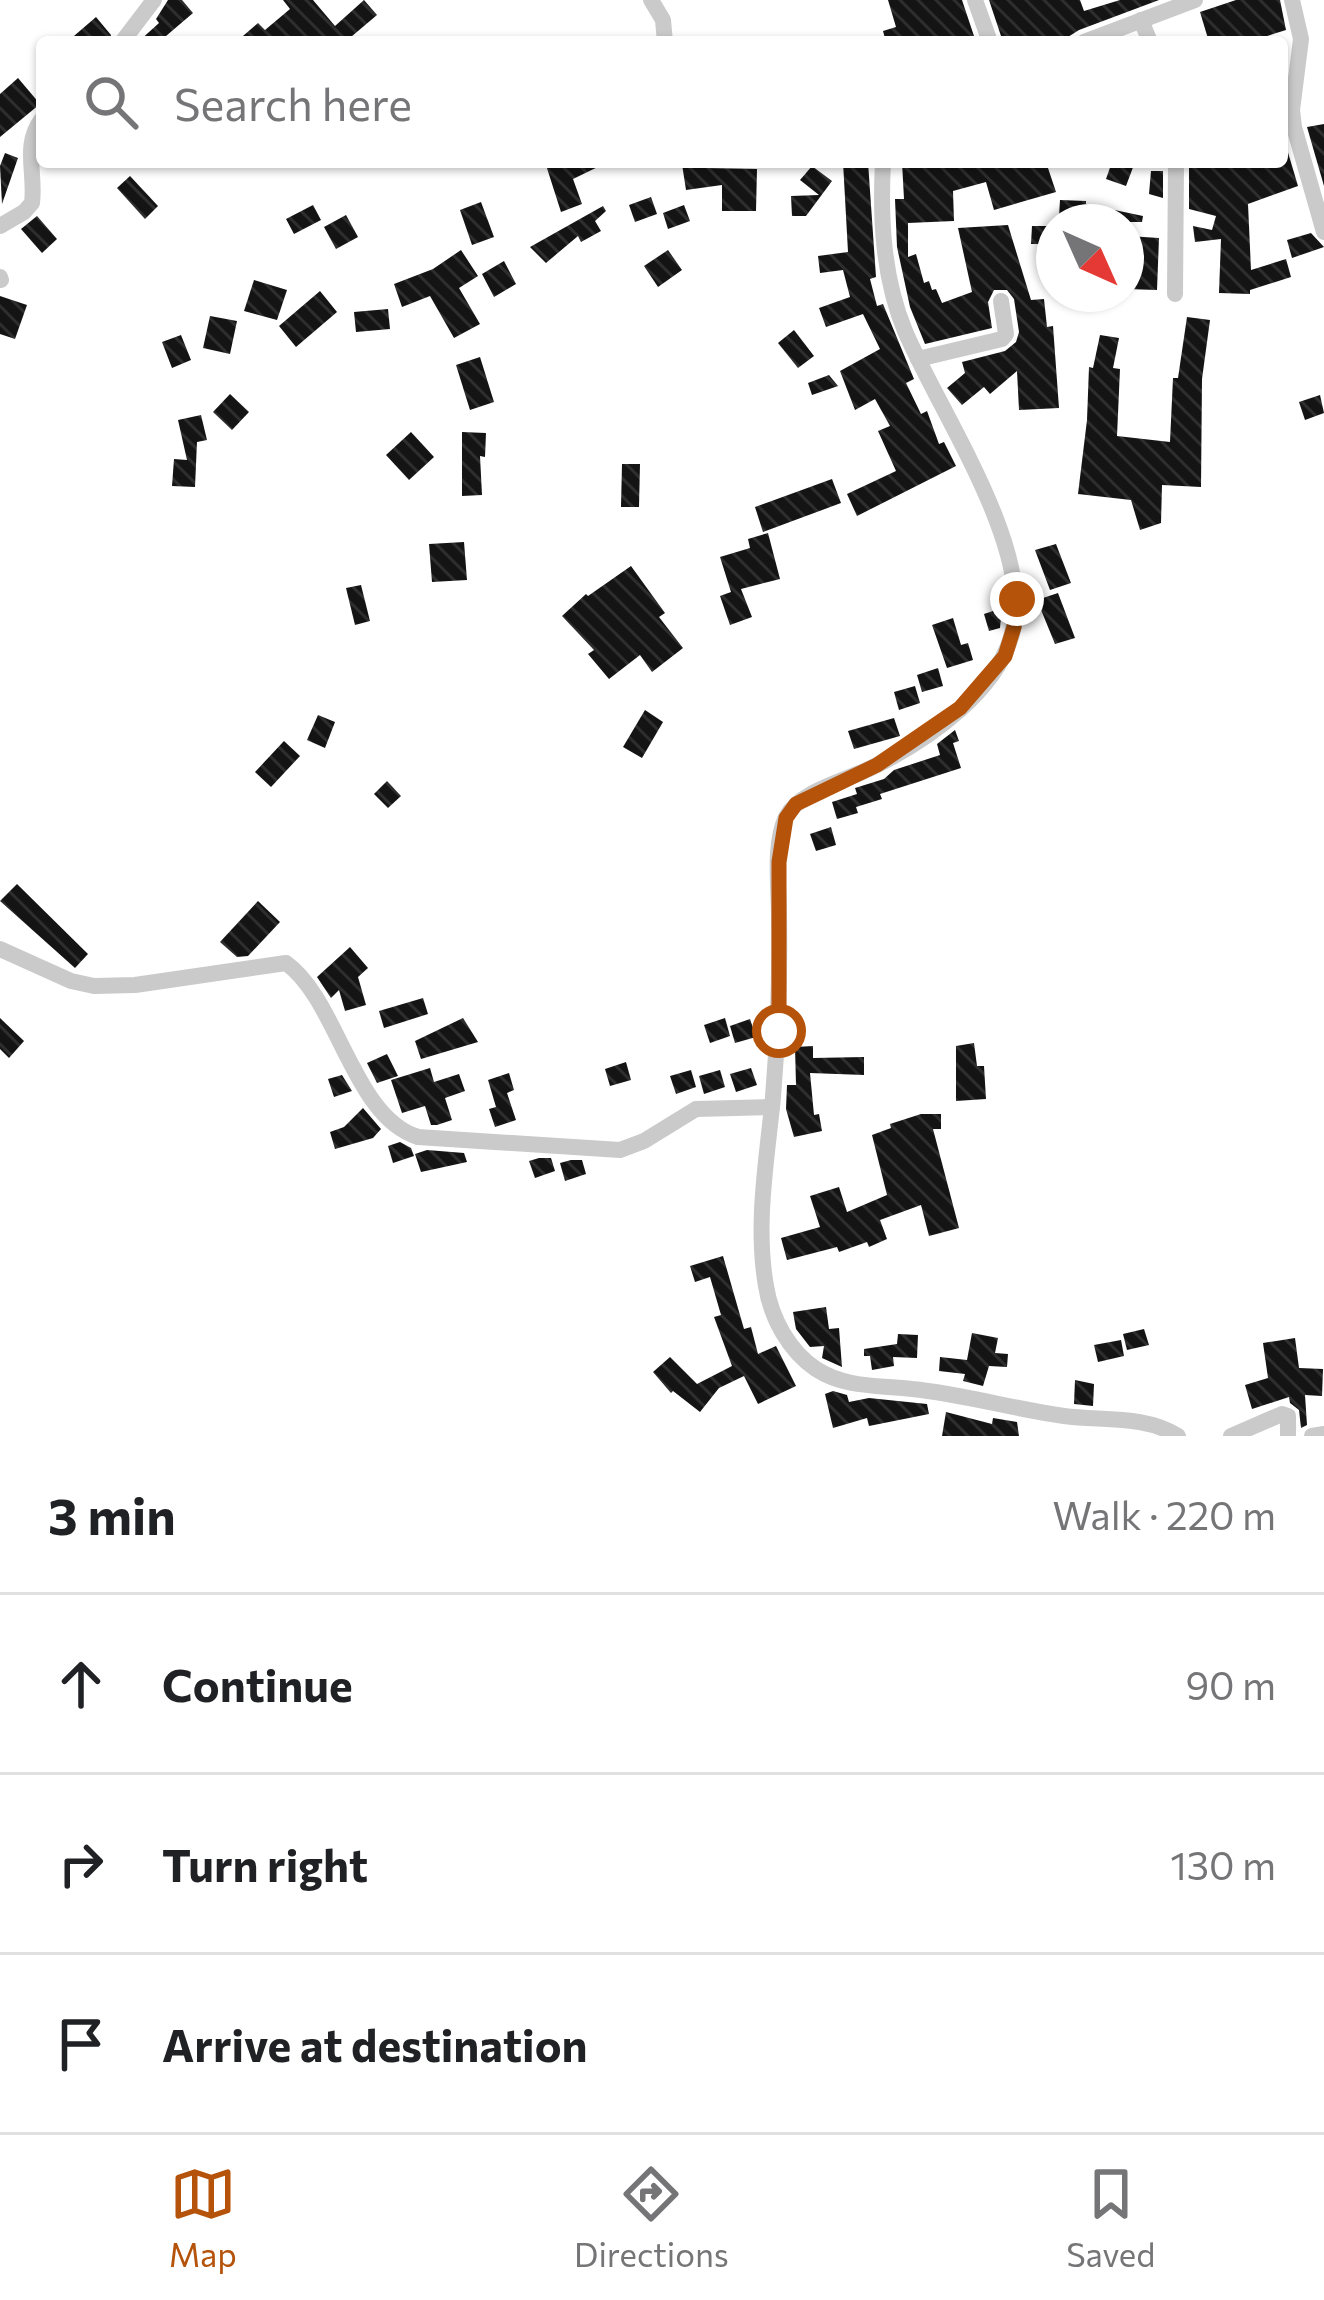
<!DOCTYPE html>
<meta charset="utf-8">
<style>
body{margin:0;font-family:Commissioner,sans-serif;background:#f6f6f6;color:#202124}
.compass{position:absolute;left:1036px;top:204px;width:108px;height:108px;border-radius:50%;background:#fff;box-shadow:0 3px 9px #0004;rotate:135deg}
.stop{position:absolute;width:36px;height:36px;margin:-27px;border:9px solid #b45309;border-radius:50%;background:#fff}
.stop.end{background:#b45309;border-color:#fff;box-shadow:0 3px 12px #0008}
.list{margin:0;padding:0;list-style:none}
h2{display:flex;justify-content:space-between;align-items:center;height:156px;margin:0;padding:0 48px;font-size:51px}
h2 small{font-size:39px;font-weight:400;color:#757577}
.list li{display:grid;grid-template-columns:78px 1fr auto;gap:36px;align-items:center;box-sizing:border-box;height:180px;padding:0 48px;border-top:3px solid #e0e0e0}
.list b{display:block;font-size:45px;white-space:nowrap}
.list em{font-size:39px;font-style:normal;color:#757577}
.icon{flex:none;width:66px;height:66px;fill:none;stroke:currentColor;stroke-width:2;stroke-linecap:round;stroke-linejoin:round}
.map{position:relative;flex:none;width:1324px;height:1436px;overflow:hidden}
.search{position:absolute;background:#fff;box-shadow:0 3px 9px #0004;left:36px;right:36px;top:36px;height:132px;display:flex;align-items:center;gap:30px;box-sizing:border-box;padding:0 42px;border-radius:12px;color:#757577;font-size:45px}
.sheet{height:696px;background:#fff}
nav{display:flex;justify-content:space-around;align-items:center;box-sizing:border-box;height:168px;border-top:3px solid #e0e0e0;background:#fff;font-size:33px;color:#757577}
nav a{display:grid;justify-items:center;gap:6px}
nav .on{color:#b45309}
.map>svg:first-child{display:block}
.building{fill:url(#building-back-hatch)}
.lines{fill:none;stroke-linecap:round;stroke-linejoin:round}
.street{stroke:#cacaca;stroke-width:16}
.route{stroke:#b45309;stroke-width:15}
</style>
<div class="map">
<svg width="1324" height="1436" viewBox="0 0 1324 1436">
<defs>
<pattern id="building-back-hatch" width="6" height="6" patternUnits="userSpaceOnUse" patternTransform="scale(3)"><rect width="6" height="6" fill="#141414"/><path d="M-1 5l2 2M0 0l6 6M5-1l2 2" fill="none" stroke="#2e2e2e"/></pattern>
</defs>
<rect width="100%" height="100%" fill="#fff"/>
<g class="building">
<path d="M168,0H182L193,13L159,42H138L159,23L156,19Z"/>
<path d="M283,0H313L335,26L364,0L377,15L345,42H236L258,23L265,30L290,9Z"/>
<path d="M888,0H962L976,42H886L883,31L896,27Z"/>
<path d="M989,0H1080L1084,11L1120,0H1159L1079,30L1060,42H1003Z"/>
<path d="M1236,0H1280L1286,30L1248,42H1209L1200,12Z"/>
<path d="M96,17L111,35L109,42H67Z"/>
<path d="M18,78L40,104L0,137V94Z"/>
<path d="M1324,124V186L1307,127Z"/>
<path d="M1284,139L1298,186L1248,204L1251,270L1286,259L1291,277L1250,290V294L1219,293L1221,239L1195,242L1193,226L1212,230L1216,216L1189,209V162H1282Z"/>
<path d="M5,153L18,158L2,204L0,166Z"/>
<path d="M545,162H608L573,179L582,204L561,212Z"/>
<path d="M704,162L705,168L757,169L756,211H722V185L686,190L682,164Z"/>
<path d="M843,162H868L876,277L870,279L877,306L883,304L914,379L906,383L921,414L927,411L939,444L944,442L956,466L857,516L847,494L896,471L878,431L890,426L875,399L855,410L840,371L880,349L863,314L826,327L819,308L850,297L843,270L820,273L818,256L848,252Z"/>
<path d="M902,162H1046L1056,192L994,210L986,182L953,191L954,221L908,223V257L916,254L924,283L929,281L932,290L936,289L942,303L972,292L958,228L1008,225L1031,300L1044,299L1047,327L1053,326L1059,408L1019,410L1017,371L990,394L984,387L962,405L947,388L965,373L962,362L1005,351L1016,342L1019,332L1014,299L1007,290H994L988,302L992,328L925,344L910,307L897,247L895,199H904Z"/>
<path d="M1112,162H1135L1126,186L1106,179Z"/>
<path d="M812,166L832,181L806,216H792L791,196L819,195L800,180Z"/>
<path d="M1151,171H1163V198L1149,194Z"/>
<path d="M130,176L158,206L145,219L117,188Z"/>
<path d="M651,197L657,214L635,222L629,205Z"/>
<path d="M1060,200L1086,201V204L1143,216L1142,222H1091V218L1059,216Z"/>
<path d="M481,202L494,237L472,245L460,210Z"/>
<path d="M313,205L321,220L294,234L286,219Z"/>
<path d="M684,205L690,221L668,229L663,213Z"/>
<path d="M603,206L606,211L595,221L601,231L581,242L578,236L546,263L530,247Z"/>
<path d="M346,215L358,237L336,249L324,227Z"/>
<path d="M37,216L57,239L42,253L21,229Z"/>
<path d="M1032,226H1054V244H1031Z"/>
<path d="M1311,233L1324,247L1292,258L1287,240Z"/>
<path d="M1128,236L1159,238L1157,290L1126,289Z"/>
<path d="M461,250L478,276L459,288L480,324L454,338L430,296L402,307L394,284L433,269Z"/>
<path d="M668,250L682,270L658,287L644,266Z"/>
<path d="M504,261L516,284L494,297L482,274Z"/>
<path d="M254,280L287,290L277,320L244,311Z"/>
<path d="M320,291L337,312L296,347L279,326Z"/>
<path d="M0,296L27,305L15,339L0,334Z"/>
<path d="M388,309L390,329L356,332L354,312Z"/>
<path d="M210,316L237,321L230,354L203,348Z"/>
<path d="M1187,317L1210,320L1202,379L1201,487L1162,485L1161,523L1140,530L1131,500L1078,494L1087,420L1089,367L1093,368L1100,335L1119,338L1113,368L1120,369L1117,436L1170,442L1173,378H1178Z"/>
<path d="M794,330L814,356L798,368L778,343Z"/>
<path d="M181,335L191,360L172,368L162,342Z"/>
<path d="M480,357L494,402L470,410L456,365Z"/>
<path d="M829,375L838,386L812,395L808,383Z"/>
<path d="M230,394L249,412L232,430L213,412Z"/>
<path d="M1320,395L1324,413L1305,420L1299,402Z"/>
<path d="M201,415L207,440L197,442L195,487L172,486L174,459L187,460L178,420Z"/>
<path d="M411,432L434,457L409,480L386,455Z"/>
<path d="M462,432L486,433L485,457L480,456L482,495L462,496Z"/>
<path d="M622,464H640L639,507H621Z"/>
<path d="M832,479L841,503L763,532L755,507Z"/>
<path d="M768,533L780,579L741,589L752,617L730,625L720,596L731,592L720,557L750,548L748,539Z"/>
<path d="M464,542L467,580L432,582L429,544Z"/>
<path d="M1056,544L1071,583L1050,590L1035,550Z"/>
<path d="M631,566L665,613L659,617L683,648L652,672L640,655L609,679L588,654L594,650L562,616L586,594L588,596Z"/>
<path d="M361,585L370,621L355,625L346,588Z"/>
<path d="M1058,593L1075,638L1055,644L1037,600Z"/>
<path d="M1002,608L1000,628L989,631L984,614Z"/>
<path d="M953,618L961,645L968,643L973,660L947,668L932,625Z"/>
<path d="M938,668L943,686L922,692L917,675Z"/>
<path d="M915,686L920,703L899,710L894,692Z"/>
<path d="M645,710L663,722L642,758L623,747Z"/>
<path d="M318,715L335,722L325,748L307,740Z"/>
<path d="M894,718L900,736L854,749L848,731Z"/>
<path d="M955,730L959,741L953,743L961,768L880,794L882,799L856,807L858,813L837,819L832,802L857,794L855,788L884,779L894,770L940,755L937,744Z"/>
<path d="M284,741L300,756L271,787L255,772Z"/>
<path d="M387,781L401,796L388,808L374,794Z"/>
<path d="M831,827L836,845L816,851L810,834Z"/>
<path d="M17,884L88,954L75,968L0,901Z"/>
<path d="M258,901L280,922L248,956L237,957L220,942Z"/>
<path d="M350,947L368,968L358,977L366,1005L345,1011L339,990L331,998L317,977Z"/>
<path d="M423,998L428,1014L384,1028L379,1011Z"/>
<path d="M0,1018L24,1041L9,1058L0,1049Z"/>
<path d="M463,1018L478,1042L421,1059L415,1041Z"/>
<path d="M725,1018L730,1036L710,1043L704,1025Z"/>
<path d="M750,1019L756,1037L735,1043L730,1026Z"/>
<path d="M974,1043L977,1066H984L986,1099L956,1101V1046Z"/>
<path d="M813,1046V1058L864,1057V1075L810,1073L814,1115L819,1114L822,1131L794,1137L786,1109L787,1085H796L795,1047Z"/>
<path d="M387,1054L398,1076L377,1083L367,1063Z"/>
<path d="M626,1062L631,1080L610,1086L605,1069Z"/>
<path d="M430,1068L434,1082L459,1074L465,1091L445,1098L452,1120L437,1125H431L425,1106L402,1113L391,1080Z"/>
<path d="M751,1068L757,1085L736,1092L730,1074Z"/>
<path d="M691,1070L696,1087L676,1094L670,1076Z"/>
<path d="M720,1070L725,1087L704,1094L699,1076Z"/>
<path d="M509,1073L514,1090L507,1093L516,1120L495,1127L489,1109L496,1107L488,1080Z"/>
<path d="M342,1075L352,1091L334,1097L328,1079Z"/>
<path d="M363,1108L381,1129L373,1138L335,1149L330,1132L344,1127Z"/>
<path d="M921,1114H941V1129H933L959,1228L929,1236L921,1205L880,1220L887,1239L869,1247L867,1242L839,1252L837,1247L787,1260L781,1238L820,1227L810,1196L839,1187L847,1212L887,1195L872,1135L891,1128L890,1124Z"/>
<path d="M400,1142L411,1148L414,1156L393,1163L388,1146Z"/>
<path d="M427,1150L464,1153L467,1162L421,1172L415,1154Z"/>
<path d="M539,1158H551L555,1171L535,1178L529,1161Z"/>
<path d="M571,1160H582L586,1174L565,1181L560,1163Z"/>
<path d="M723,1256L744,1329L751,1327L758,1354L776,1346L796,1386L758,1404L744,1376L719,1388L700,1412L673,1391L671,1393L653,1372L670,1357L697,1384L732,1366L714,1317L721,1315L710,1277L695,1282L690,1266Z"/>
<path d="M826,1307L829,1329L839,1328L842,1367L822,1358L824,1346L810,1347L796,1329L793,1312Z"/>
<path d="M1144,1329L1149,1345L1127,1350L1123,1334Z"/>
<path d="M972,1333L998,1338L995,1353L1008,1354L1007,1367L989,1366L983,1386L963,1381L965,1374L939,1371L940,1357L967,1360Z"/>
<path d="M898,1334L918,1335L917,1358L893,1357L894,1366L872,1370L870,1356H864V1349L897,1344Z"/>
<path d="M1295,1338L1299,1368L1323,1369L1322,1396L1305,1395L1307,1425L1301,1428L1299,1410L1290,1403L1289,1397L1252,1409L1245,1385L1268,1378L1263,1343Z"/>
<path d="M1121,1340L1124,1356L1098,1362L1094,1345Z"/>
<path d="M1075,1380L1094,1384L1093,1406L1074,1404Z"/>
<path d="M833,1391L847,1395L849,1402L869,1398L927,1404L929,1414L869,1426L867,1418L833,1428L825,1394Z"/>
<path d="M946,1412L992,1424L993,1418L1017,1422L1019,1436H942Z"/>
</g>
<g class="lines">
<g class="street">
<path d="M651,0L663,20L665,42"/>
<path d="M975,0L990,42"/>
<path d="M1292,0L1301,39L1292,110L1294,127L1324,232"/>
<path d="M1141,20L1150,42"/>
<path d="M122,42L154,0"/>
<path d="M1084,42L1195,0"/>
<path d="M883,162C880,219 883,278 905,331C938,409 1029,541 1014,625C1003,689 927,741 871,768C847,780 799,791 786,817C773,844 779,886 779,916C780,976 778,1036 773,1097C767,1159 755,1224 766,1286C771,1318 789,1351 816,1369C845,1388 879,1385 912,1389C963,1394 1013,1409 1064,1416C1102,1421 1145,1415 1178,1436"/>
<path d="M0,226L24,212L32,203C36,173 22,145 42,119"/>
<path d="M0,277L1,280"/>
<path d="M1175,294L1176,162"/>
<path d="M918,359L1002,339L1006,334L1001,301"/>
<path d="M0,949L71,981L94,986L135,985L286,963C338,1000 353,1117 418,1137L620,1150L644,1141L696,1109L772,1107"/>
<path d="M1231,1436L1282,1414L1288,1416V1436"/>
<path d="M1312,1436L1324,1434"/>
</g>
</g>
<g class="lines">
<path class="route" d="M779,1031V862L786,818L796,804L877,765L960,708L1005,656L1014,627L1017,599"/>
</g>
</svg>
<svg class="compass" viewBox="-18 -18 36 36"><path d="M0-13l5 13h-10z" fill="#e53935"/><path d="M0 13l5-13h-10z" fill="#757577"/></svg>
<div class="stop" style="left:779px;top:1031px"></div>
<div class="stop end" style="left:1017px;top:599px"></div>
<div class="search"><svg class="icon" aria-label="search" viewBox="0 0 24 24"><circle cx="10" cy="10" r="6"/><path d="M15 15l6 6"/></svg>Search here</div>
</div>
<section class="sheet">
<h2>3 min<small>Walk · 220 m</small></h2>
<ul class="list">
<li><svg class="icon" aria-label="ahead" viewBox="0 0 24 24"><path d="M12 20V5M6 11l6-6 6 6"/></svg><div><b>Continue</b></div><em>90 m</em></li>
<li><svg class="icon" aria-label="right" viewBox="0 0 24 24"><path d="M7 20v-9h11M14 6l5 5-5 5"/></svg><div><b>Turn right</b></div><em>130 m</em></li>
<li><svg class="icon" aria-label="arrive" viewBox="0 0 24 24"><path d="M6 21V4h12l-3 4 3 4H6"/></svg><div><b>Arrive at destination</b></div></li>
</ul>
</section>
<nav>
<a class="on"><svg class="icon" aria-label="map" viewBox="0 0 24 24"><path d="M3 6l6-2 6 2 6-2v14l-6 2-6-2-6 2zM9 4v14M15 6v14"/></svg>Map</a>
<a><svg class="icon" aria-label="directions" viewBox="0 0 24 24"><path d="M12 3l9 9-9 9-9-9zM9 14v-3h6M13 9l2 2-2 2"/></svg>Directions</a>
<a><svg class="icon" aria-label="saved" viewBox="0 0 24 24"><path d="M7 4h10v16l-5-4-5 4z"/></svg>Saved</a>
</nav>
